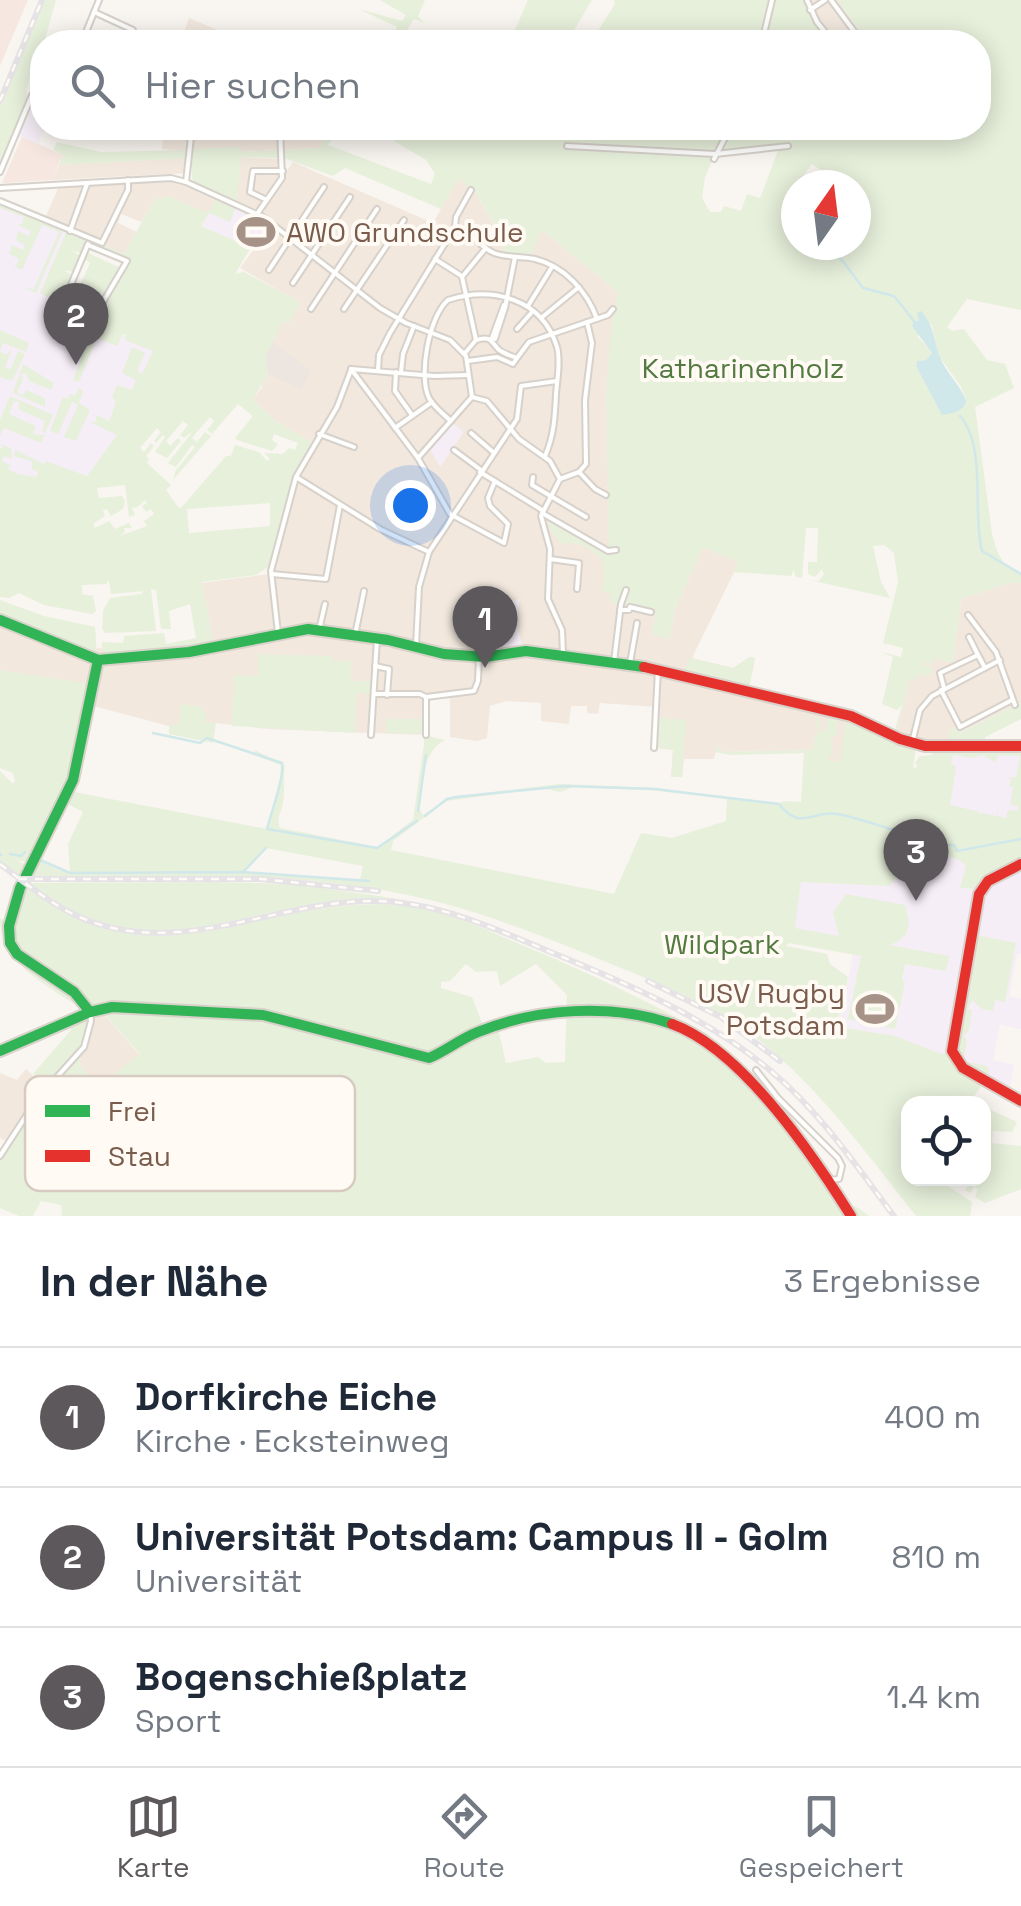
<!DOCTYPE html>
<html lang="de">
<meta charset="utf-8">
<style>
body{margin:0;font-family:"Space Grotesk",sans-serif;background:#f6f6f7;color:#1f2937}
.controls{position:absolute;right:30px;bottom:30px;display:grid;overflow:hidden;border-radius:20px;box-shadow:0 5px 25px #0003}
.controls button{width:90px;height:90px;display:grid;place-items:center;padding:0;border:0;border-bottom:2px solid #e0e1e3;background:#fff;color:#1f2937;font:50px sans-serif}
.compass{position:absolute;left:781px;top:170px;width:90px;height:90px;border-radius:50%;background:#fff;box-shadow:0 5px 25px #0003;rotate:14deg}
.you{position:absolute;left:410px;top:505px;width:35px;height:35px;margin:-25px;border:8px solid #fff;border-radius:50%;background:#1a73e8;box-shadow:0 0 0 15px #1a73e833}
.badge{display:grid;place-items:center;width:65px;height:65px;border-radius:50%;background:#5c585b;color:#fff;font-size:32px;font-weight:700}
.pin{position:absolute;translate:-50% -82px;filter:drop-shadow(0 2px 5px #0008)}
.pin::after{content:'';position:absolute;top:52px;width:35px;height:30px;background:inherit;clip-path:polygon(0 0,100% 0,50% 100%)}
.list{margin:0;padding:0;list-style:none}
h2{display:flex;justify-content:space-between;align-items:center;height:130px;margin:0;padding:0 40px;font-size:42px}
h2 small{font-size:32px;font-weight:400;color:#747a83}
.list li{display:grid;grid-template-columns:65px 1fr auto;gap:30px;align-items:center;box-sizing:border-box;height:140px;padding:0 40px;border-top:2px solid #e0e1e3}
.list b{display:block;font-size:38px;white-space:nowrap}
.list p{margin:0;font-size:32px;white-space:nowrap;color:#747a83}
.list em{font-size:32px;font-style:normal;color:#747a83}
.icon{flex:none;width:55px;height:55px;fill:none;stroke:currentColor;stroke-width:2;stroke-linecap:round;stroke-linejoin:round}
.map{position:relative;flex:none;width:1021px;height:1216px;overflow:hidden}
.search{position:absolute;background:#fff;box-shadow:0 5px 25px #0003;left:30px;right:30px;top:30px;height:110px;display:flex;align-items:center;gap:25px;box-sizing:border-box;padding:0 35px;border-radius:40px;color:#747a83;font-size:38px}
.sheet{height:550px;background:#fff}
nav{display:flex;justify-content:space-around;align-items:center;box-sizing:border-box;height:140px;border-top:2px solid #e0e1e3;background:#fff;font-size:28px;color:#747a83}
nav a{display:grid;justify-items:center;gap:5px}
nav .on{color:#5c585b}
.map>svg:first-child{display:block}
.residential{fill:#f2e8de}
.commercial{fill:#f6e8e1}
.industrial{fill:#ede5e0}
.education{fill:#f6eef6}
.green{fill:#e7f0db;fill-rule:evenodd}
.water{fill:#d0e8ea}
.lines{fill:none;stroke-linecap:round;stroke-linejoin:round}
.stream{stroke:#d0e8ea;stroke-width:2.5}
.street-casing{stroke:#d7d1cb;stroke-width:8}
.fast-casing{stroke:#d9d2cb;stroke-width:14}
.jam-casing{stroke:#d9d2cb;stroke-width:14}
.street{stroke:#fefefd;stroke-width:4}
.fast{stroke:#30b455;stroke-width:10}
.jam{stroke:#e5322d;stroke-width:10}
.rail-casing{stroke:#e6e3e7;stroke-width:6}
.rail{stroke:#fffaf3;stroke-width:2.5;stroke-dasharray:8;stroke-linecap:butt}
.labels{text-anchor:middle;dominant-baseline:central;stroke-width:8;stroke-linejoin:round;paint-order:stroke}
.poi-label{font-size:28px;fill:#7a5c4d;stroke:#fffaf3;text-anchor:start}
.park-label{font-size:28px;fill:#537a41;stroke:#fffaf3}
.key{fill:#fffaf3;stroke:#d7cbc1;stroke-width:2.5}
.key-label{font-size:28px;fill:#7a5c4d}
</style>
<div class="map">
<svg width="1021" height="1216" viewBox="0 0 1021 1216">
<rect width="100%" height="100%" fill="#f9f5f0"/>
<g class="residential">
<path d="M806,0H838L866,42H833L817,22Z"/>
<path d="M189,18L246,42H181Z"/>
<path d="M163,128H331L320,148L240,152L193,149L190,152L162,149Z"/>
<path d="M240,157L279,159V177L257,210L237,201Z"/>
<path d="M189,158L188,173L51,180L59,165Z"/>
<path d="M293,162L433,223L458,179L474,190L504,241L538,235L542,230L618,292L608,465L612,574L656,609L669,638L675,609L703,547L739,562L692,658L733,668L750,657L755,658L749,688L852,713L841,776L814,750L723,752L717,747L714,759H684L682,777H671L673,750L655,748L657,707L600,703L598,714L587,713V706H571L569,724L541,721V703L506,701L490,706L487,738L477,741L450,737V695L426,697V735L268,729L216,723L169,726L86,704L74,754L0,740V613L83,649L213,643L202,583L269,574L294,476L313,443L277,422L253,400L262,387L266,356L283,320L299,302L240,268L273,223L260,212Z"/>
<path d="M171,180L215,200L209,213L154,201L141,222L121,214L118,223L137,232L124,254L107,247L106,242L46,216L59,186Z"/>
<path d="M1011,582L1021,583V703L958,733L957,728L953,727L947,742H931L897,731L910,678L921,673L924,662L934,657L953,662L961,599Z"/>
<path d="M99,1009L140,1055L98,1087L79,1064L91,1024L90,1012Z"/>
<path d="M26,1069L46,1088L7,1142L0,1138V1073L17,1080Z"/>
</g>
<g class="commercial">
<path d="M0,0H28L0,66Z"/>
<path d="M22,137L63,155L51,180L2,183Z"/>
</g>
<path class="industrial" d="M226,307L311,371L301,389L262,371Z"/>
<g class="education">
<path d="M35,97L42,101L45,128L38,144L19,136Z"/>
<path d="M0,205L73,232L48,300L158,351L105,482L0,477Z"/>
<path d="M235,208L267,222L264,233L256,239L252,238L245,245L201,226L209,213Z"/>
<path d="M453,423L464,432L440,467L430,449Z"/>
<path d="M520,599L516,624L523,647L493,653L494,632L478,631L479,612Z"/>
<path d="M1021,749V827L1018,844H1021V954H1017L1009,996L1021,999V1029L1000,1025L993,1060L1014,1065L1009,1090L986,1079L971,1103H936L895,1036L834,1026L843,1006L853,954L945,971L795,928L801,881L889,886L911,854L941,853L950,751Z"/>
</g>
<g class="green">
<path d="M44,0H56L36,71L31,72L26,91L27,98L0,165V103Z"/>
<path d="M380,0H425L418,16L424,23L414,19L399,42H389L397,27L359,9L402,21L406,15Z"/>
<path d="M528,0H592L567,42H491L498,36L510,41Z"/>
<path d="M614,0H806L833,42H591L615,4Z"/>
<path d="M838,0H1021V310L967,299L947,327L952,331L964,329L987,360L1005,364L1014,388L975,407L992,534C997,553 1002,567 1021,574V583L1011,582L961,599L953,663L934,658L932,664L924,662L922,667L930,665L933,672L924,677L919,673L916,680L910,679L897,731L908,737L894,733L902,705L897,710L882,704L893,657L881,652L901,657L903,648L883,643L898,582L894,553L884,545L873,546L881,582L890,598L810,580L819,581L824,574L822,569L815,577L808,574V562H817L818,528H806L802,578L796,577L793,569L792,576L733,572L738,562L703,547L675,609L669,639L652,634L656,609L611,603L609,592L601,591L604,579L603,561C590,549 581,541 563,544L555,537L547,522L549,517L609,556L606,394L611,331L618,292L542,230L530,257L501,253L504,240L474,190L458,179L441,209L345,168L333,176L284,158L241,157L237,200L257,210L256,212L225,198V195C187,185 191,186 193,149L240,147L241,152L320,148L331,128H339L328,145L431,184L435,174L426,160L372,128H435L447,135L450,128H978V42H866ZM779,148L760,198L747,194L741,211L724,206L721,212H710L702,198L705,177L715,154ZM812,164L825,173L814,185H856V245H796V185ZM919,317L932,325L939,356L960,385L966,399C965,411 951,414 942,414L916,366L917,361L926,360L932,353L918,337Z"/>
<path d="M57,142L101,152L188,150L190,158L59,165L63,155L53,150Z"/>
<path d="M168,196L208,213L215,200L232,207L234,205L269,223L235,208L230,222L209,213L201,226L245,245L252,238L256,239L235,274L244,272L300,302L289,323L283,321L266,356L268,374L253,400L277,422L313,443L294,476L271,565L256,575L202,582L214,646L102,658V642L123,643L124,636L164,633L166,644L196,638L190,604L169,611L171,629H161L156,590L151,589L156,631L105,633L102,629L103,611L110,598L142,594L143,591L111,594L109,580L106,584L82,585V594L93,596L96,611L92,614L44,605L19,593L9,598L0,597V448H4L0,444L11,448L12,459L4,456L2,461L10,465L8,469L17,474L37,477L38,472L32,469V461L14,456L15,450L44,464L46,461L87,476L117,435L87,421L95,423L97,415L109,421L116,402L112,397L117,385L132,390L136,380L122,373L132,347L145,353L137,371L142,374L153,351L125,340L126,335L123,334L117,346L97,338L79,382L73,380L95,322L93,317L64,304L68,296V302L72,303L90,263L83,258L86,252L121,268L123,264L88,248L125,264L127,261L90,242H106L107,246L124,254L154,200ZM238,404L253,416L235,438L237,440L272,451L278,444L272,440L274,434L298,443L295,450L289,448L283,454L264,453L270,459L267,461L259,452L235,445L231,456H226L181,508L178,507L166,490L171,485L147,463L149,459L146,456L154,446L151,443L144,452L140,448L157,428L161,432L154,441L156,443L163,435L165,437L155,452L167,458L181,441L178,438L170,446L166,441L183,421L188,425L180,435L184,438L193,431L168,463L176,467L192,445L195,447L176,470L173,480L211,436L205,432L197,442L192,438L210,417L214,421L207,430L212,434ZM125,485L129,517L135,515L132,507L136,508L145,500L147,503L142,506L146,512L151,509L154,514L144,521L147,526L120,536L125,532L124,528H132L129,523L115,529L109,521L95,528L93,524L105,516L103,510L107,509L111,516L123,509L125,501L122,496L99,498L97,488ZM270,503V526L189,533L187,509Z"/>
<path d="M0,203L63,230L36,293L25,288L34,289L59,232L42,225L22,270L11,265L16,266L19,259L6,252L10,253L12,245L23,250L25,245L12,238L16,239L18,231L29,236L31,231L17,225L22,224L24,217L0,208Z"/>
<path d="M66,233L88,241L82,253L72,251L81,256L74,272L63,270L73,275L66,291L55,289L65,294L60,304L40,293Z"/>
<path d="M0,330L29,343L26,352L3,343L0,351L6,355L12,348L5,368L11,369L18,351L25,354L12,381L0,377Z"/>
<path d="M23,364L54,383L51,390L29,381L26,373L20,375L23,378L17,393L23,395L26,390L45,398V407L13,393Z"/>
<path d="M79,388L83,391L79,403L90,410L76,441L64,437L78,405L72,402L58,434L50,431L63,397L69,399V394L75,396Z"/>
<path d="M10,396L53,415L45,433L42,432L45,421L18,409L20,403L14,401L9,414L36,426L33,434L45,435L41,443L4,428L0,435V420Z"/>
<path d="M0,600L44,616L95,627L97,657L0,618Z"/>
<path d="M258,654L331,656L332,661H351V681L374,682V694L356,693L355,733L232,726L234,675L258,676Z"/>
<path d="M750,657L755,658L749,688L684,673L690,658L733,668Z"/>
<path d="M0,670L91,684L59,807L26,862L16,860L24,864L20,877L0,862V771L13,784L15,781L13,773L0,768Z"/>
<path d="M1021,703V719L985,737V742L1021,741V744L923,742L917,740L947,742L952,727L957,728L959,733Z"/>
<path d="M180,704L199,706L205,712V722L216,723L213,743L169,734V726L179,724Z"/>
<path d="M91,705L95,707L74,792L267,829L283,766L254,755L255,750L285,766C283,778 285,790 283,802C281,814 276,817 280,828L378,847L413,820L424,745V734L386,733V719H424V735L445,740C421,752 423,785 420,810L423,815L450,797L560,784L653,788L779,803L785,801L801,802L804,753L730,755L715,752L716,746L723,752L813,750L815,733L826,730L827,716H820L819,729L821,730L815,728L820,711L839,716L836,736H831L833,756L829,754V760L833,761L829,764L841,760L846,717L916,747L913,768L918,767L915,763L920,756L932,755L931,751H919V748L949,751L1021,749V860L993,872L977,889L960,888L966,865C950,852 931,855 911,854L890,886L801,882L795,928L839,936L833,913L846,894L905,905C911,925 911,937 890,945L949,956L946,971L905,964L902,980L905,982L895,1029L848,1019L861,956L789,943L786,946L827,954L830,964L848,977L843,1006L834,1026L895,1036L941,1054L950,1052L958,1066L983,1083L969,1103H964L966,1098L957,1097L955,1103L908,1104V1178L951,1179L945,1184L972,1202L970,1216H916C870,1158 827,1098 771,1050C723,1008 663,985 604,961C538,934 473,908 403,894C279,868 149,878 23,878L32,856L58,870L70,872L68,844L83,812L66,803ZM953,755L973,758L982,755L996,762L998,755L1020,756L1016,777L1005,778L1011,779L1009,786L1013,787L1010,805L1018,806V811L1008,810L1006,818L997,816L1001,802L996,816L981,813L982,815L977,811L950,805L956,767L951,763ZM573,787L650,790L727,799L726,821L672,838L641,833L614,894L391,850L393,841L446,801L544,788L560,792ZM266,848L363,866L360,880L244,873Z"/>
<path d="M658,718L686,720L682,777H672L673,749L656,748Z"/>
<path d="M210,882L295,884L406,900C263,884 164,987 28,883Z"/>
<path d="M28,888C172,992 260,890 410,906C444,910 478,926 510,940C579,968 644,999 709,1035V1044L768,1107L845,1210L855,1206L869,1216H62L61,1205L41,1201L33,1216H19L0,1208V1156L46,1088L33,1074L71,1030L68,1021L90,1012L91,1024L79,1064L98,1087L140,1054L97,1006L82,1009C49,986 0,964 0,919L5,920L7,940V920L23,889ZM466,964L476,972L497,971L500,986L536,964L567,995L565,1062L546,1063L538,1057L506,1063L497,1024L482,1023L472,997L441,988V982L450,981Z"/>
<path d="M976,935L1016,943L1005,1002L995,1000L993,1011L982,1009L972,1000L968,1009L972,1010L969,1030L964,1036L967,1041L963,1061L986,1066L989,1070L987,1078L970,1071L955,1055L960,1008H964L961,1007Z"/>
<path d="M984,1107L1017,1122L1012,1132L993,1131L992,1143L1021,1146V1189L985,1203L975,1197L978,1189L974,1187L970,1193L965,1190L972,1179L984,1178Z"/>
</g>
<path class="water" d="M921,311C934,325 934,340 940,357C946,373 959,383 966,400C966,411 951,414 942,415L916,366L917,361L926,360L932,353L912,326L914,321H919L917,313Z"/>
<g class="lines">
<g class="stream">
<path d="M819,245L842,260L863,288L894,296L914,321"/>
<path d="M960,416C987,446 972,515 982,551L1021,574"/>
<path d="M153,733L200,743L207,738L282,763C284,781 272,809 267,829L377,848L417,821"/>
<path d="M418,811L426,755"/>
<path d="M425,816L447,799L456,797L566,786L655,789L779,804C801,832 812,810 837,814C874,821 908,837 945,846"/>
<path d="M949,845H954L957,851L1021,839"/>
<path d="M0,854L1,855"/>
<path d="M10,854L21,856L25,852"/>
<path d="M38,859L70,873L243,872L369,881"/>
<path d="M243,872L266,848"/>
</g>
<g class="street-casing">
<g id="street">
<path d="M807,0L817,22L833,42"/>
<path d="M831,0L862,42"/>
<path d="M810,10L825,0"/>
<path d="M94,12L133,30L132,42"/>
<path d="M82,42L99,0"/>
<path d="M762,42L772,0"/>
<path d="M191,133L292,128"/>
<path d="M567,146L715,154L788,146"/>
<path d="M714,159L730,128"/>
<path d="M0,172L32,95L42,97"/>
<path d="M186,182L192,128"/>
<path d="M0,188L171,178L186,182L263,217L380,308L406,323L450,340L466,356L472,397L487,401L519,439L550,461L560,479"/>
<path d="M267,200L250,192L253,171H283"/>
<path d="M0,201L102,243L128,190V180"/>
<path d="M257,214L282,178L280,128"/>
<path d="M455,227C471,230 479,247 494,253C507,258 522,256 535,259C564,266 587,291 597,319"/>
<path d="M70,231L87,184"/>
<path d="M88,245L127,261L93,319"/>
<path d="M435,259L460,275"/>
<path d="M269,270L324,187"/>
<path d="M462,277L476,340"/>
<path d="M462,277L485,249"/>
<path d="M293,283L350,197"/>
<path d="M62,306L88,244"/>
<path d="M528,306L552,267"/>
<path d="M311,309L377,209"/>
<path d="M344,309L404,220"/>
<path d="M541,318L579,287"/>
<path d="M517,329L533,311"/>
<path d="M492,338L504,305"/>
<path d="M495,339L505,308L515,257"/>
<path d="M465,353L476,340C490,336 490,340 498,349C502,353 512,356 517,358L529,342L608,315L613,309"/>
<path d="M468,361L497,357L513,364L517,358"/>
<path d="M351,369L418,458L450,514L504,543L508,524L490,506L488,498L495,481"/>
<path d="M351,369L434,376L468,375"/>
<path d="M378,370L379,355L390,333L455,227L456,217L471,190"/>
<path d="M396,372L395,391L412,415"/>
<path d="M401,372L403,354L414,326"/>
<path d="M451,421C443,414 434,407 429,398C418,376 429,316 448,300C492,286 542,298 557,347C561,361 557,380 556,394C555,416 554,436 545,456"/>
<path d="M395,428L432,402"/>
<path d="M471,433L493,452"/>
<path d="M319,434L354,447"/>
<path d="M454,450L481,470"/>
<path d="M418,458L471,398"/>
<path d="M480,472L542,510"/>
<path d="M579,472L595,489L606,495"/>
<path d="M296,477L380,529L429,552"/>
<path d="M533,477L532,485L586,517"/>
<path d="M560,479L541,516L550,549L548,599L562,630L563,654"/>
<path d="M560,479L579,472L586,464L585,400L592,343L587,322"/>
<path d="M542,513L608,551L616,550"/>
<path d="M550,559L579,563L577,589"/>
<path d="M272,574L326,579L340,505"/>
<path d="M620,610H629L630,607L651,612"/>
<path d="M968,615L996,652L1015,705"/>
<path d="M319,630L325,604"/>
<path d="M278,633L271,571L296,477L337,407L351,370"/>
<path d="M355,635L364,591"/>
<path d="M969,637L978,655"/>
<path d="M416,646L419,587L429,552L517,419L521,386L557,381"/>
<path d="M614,662L621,604L626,590"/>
<path d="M630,663L637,623"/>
<path d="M375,666L389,669L387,695"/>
<path d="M944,688L940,673L978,655L985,668"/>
<path d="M941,690L960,727L1012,700"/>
<path d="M374,694H420L426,697L474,691L478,681L479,657"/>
<path d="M371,735L377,639"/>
<path d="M426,735V697"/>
<path d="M912,743L920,710L932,696L1000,660"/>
<path d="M654,748L658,669"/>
<path d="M756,1070L778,1098L838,1158L842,1166L839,1179L828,1180"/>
<path d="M0,1156L37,1099L84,1047L91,1021L90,1012"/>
</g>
</g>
<g class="fast-casing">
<g id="fast">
<path d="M0,620L98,660L189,652L308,629L388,640L444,654L485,657L526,651L644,667"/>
<path d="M90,1012L74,992L17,954L10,943L9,926L20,888L73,780L98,660"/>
<path d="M0,1051L90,1012L112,1007L263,1015L429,1058C446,1051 460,1039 478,1032C537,1008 612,1003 672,1024"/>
</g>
</g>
<g class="jam-casing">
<g id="jam">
<path d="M644,667L851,716L900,739L925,746H1021"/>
<path d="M1021,864L988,881L979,894L952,1051L963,1068L1021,1101"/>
<path d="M672,1024C741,1049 813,1155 851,1216"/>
</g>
</g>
<use href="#street" class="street"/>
<use href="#fast" class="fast"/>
<use href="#jam" class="jam"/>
<g class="rail-casing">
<g id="rail">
<path d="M0,101L42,0"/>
<path d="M0,864C24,882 48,902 75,915C176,962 271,901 373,901C437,901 495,929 553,953C628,984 710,1019 772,1072C821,1113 856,1166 894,1216"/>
<path d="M19,879H261L378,891"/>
<path d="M648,981L721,1017L780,1061"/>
</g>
</g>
<use href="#rail" class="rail"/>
</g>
<defs>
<g id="stadium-bare" transform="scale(3)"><path d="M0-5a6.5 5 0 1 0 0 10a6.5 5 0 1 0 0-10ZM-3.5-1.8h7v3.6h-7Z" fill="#a69286" stroke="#fffaf3" stroke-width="2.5" paint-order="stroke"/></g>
</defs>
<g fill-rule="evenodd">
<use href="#stadium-bare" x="256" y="232"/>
<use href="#stadium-bare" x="875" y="1009"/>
</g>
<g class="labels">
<g class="poi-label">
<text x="286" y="232">AWO Grundschule</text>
<text x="845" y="993" text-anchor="end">USV Rugby<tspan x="845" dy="32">Potsdam</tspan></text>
</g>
<g class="park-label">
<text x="743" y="368">Katharinenholz</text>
<text x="722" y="944">Wildpark</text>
</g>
</g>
<rect x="25" y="1076" width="330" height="115" rx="15" class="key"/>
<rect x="45" y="1105" width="45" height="12" fill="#30b455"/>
<rect x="45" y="1150" width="45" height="12" fill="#e5322d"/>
<g class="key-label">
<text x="108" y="1121">Frei</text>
<text x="108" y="1166">Stau</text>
</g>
</svg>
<div class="controls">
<button><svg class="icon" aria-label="locate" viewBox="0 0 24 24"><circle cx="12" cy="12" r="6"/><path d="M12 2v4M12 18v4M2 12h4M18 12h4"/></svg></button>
</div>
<svg class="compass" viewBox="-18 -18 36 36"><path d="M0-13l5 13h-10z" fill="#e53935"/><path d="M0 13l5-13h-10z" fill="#747a83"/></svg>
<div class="you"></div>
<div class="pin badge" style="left:485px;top:668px">1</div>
<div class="pin badge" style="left:76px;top:365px">2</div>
<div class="pin badge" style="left:916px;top:901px">3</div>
<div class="search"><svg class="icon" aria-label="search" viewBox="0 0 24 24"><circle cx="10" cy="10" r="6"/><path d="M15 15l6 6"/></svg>Hier suchen</div>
</div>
<section class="sheet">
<h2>In der Nähe<small>3 Ergebnisse</small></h2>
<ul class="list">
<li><span class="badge">1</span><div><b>Dorfkirche Eiche</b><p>Kirche · Ecksteinweg</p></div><em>400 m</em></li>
<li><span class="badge">2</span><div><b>Universität Potsdam: Campus II - Golm</b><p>Universität</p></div><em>810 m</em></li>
<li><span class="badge">3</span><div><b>Bogenschießplatz</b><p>Sport</p></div><em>1.4 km</em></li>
</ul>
</section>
<nav>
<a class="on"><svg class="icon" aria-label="map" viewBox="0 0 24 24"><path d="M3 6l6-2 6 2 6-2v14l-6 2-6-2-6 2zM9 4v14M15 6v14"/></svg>Karte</a>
<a><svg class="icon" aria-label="directions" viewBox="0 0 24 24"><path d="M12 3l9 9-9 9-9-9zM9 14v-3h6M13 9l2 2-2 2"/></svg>Route</a>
<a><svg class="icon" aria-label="saved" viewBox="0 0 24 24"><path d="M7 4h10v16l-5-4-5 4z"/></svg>Gespeichert</a>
</nav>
